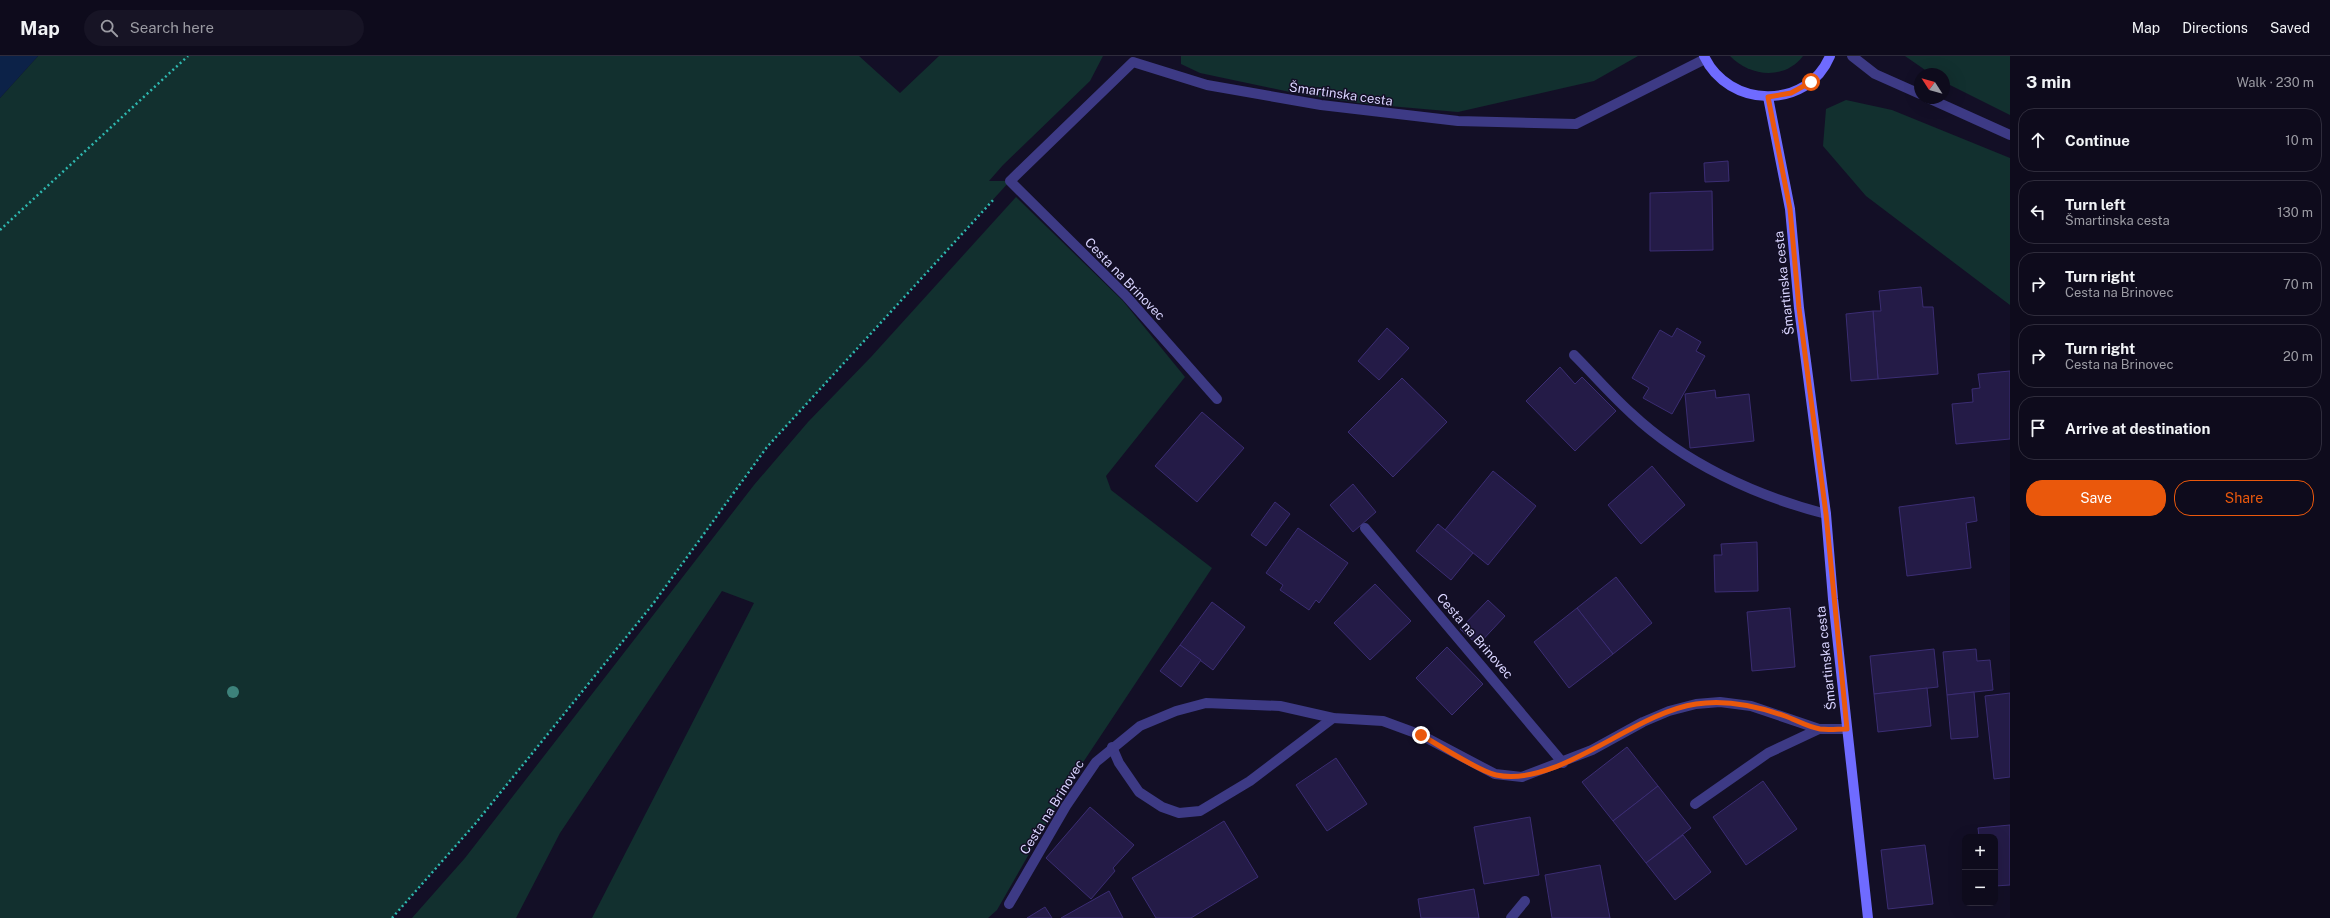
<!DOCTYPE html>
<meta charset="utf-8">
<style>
body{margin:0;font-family:"Public Sans",sans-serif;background:#171425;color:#f1f3f6}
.controls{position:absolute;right:12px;bottom:12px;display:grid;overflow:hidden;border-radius:8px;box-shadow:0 4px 16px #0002}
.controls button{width:36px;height:36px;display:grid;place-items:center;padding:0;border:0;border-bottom:1px solid #2e2b3b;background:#0e0b1c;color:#f1f3f6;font:20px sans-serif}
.compass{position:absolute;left:1914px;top:12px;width:36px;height:36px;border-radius:50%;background:#0e0b1c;box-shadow:0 4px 16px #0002;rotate:306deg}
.stop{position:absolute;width:12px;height:12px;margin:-9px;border:3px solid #ea580c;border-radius:50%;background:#fff}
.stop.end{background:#ea580c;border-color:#fff;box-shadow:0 1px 4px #0008}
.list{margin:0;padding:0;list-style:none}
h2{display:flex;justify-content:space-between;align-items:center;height:52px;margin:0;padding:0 16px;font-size:17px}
h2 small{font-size:13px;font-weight:400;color:#9b9ba3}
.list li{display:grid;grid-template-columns:26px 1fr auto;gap:12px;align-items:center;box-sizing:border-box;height:64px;margin:0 8px 8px;padding:0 8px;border:1px solid #2e2b3b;border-radius:16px}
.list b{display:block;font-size:15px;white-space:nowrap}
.list p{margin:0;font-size:13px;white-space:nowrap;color:#9b9ba3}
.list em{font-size:13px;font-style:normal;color:#9b9ba3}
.actions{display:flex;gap:8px;padding:12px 16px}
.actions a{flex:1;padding:9px 0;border:1px solid #ea580c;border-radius:16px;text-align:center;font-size:14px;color:#ea580c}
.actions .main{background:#ea580c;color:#fff}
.icon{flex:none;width:22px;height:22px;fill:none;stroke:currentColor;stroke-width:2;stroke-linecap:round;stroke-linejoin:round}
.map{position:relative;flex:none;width:2010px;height:862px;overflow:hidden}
header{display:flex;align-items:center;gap:24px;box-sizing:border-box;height:56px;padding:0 20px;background:#0e0b1c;border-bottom:1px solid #2e2b3b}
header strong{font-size:19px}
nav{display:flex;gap:22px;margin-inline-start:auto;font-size:14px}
.search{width:280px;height:36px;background:#171425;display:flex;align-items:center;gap:10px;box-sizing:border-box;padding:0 14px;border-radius:22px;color:#9b9ba3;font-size:15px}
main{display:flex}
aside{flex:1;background:#0e0b1c}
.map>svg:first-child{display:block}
.green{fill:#12302f}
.water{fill:#0c2248}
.building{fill:#241b47;stroke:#3b2d73}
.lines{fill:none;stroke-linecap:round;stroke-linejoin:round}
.path{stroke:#2fb8b0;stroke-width:2.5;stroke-dasharray:2 3;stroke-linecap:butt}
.service{stroke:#3d3a85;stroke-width:10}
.minor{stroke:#3d3a85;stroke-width:10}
.tertiary{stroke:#3d3a85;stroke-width:10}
.secondary{stroke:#6f6bff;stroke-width:10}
.tree{fill:#3d827b}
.route{stroke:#ea580c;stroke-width:5}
.labels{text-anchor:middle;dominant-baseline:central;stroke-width:3;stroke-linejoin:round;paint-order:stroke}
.street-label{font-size:13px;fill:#d9d4ff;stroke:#130f26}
</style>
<header>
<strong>Map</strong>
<div class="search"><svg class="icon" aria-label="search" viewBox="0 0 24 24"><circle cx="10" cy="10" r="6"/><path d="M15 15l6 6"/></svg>Search here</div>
<nav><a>Map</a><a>Directions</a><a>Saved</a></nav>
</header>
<main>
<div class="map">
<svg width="2010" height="862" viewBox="0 0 2010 862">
<rect width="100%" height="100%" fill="#130f26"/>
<g class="green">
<path d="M38,0H859L900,37L939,0H1103L1090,25L1003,109L989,125H1010L767,391L653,548L475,768L392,862H0V42Z"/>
<path d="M1181,0H1638L1594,25L1458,56L1366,48L1304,39L1200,17L1181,8Z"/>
<path d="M1730,0H1803C1784,25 1749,20 1730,0Z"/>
<path d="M1905,0H2010V59L1944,26V18H1931Z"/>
<path d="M1846,44L1892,54L2010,102V249L1866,140L1823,90L1826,53Z"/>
<path d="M1016,141L1123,245L1185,321L1106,420L1111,434L1212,512L1070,726L997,854L988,862H592L754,547L722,535L560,777L516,862H412L465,802L754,429L808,366L871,301Z"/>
</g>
<path class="water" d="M0,0H38L0,42Z"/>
<g class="building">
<path d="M1728,105L1729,125L1705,126L1704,107Z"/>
<path d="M1712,135L1713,194L1650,195V137Z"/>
<path d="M1921,231L1923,251H1933L1938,318L1878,323L1873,255H1881L1879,235Z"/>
<path d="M1873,255L1878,323L1851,325L1846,258Z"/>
<path d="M1387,272L1409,292L1379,324L1358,305Z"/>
<path d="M1677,272L1701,286L1696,295L1705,300L1672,358L1643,342L1649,332L1632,322L1660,274L1672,281Z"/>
<path d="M1560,311L1575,328L1582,321L1616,355L1575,395L1526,345Z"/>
<path d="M2010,315V383L1956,388L1952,348L1973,346L1972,333L1980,332L1978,318Z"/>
<path d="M1402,322L1447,366L1393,421L1348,376Z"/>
<path d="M1715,334L1716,342L1749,338L1754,385L1690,392L1685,338Z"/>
<path d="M1202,356L1244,392L1197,446L1155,410Z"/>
<path d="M1652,410L1685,449L1641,488L1608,449Z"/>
<path d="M1493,415L1536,450L1488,509L1445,474Z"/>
<path d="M1353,428L1376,456L1353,476L1330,449Z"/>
<path d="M1974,441L1977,465L1966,467L1971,512L1907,520L1899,451Z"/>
<path d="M1275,446L1290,458L1266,490L1251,479Z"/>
<path d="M1438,468L1473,497L1451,524L1416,495Z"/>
<path d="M1298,472L1348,507L1319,547L1316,544L1309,554L1280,534L1283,529L1266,517Z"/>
<path d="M1757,486L1758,535L1715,536L1714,499H1722L1721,488Z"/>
<path d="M1616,521L1652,567L1613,598L1577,552Z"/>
<path d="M1375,528L1411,565L1370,604L1334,567Z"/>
<path d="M1488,544L1505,560L1478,589L1460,573Z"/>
<path d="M1212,546L1245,571L1213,614L1180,589Z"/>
<path d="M1577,552L1613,598L1569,632L1534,586Z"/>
<path d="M1790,552L1795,611L1752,615L1747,556Z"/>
<path d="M1180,589L1201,604L1181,631L1160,615Z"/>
<path d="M1447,591L1483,628L1452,659L1416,622Z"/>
<path d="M1934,593L1938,631L1874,638L1870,600Z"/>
<path d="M1976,593L1977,605L1990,604L1993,634L1947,639L1943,596Z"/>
<path d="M1927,632L1931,670L1878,676L1874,638Z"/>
<path d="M1974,636L1978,681L1951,683L1947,639Z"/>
<path d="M2010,637V721L1994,723L1985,640Z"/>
<path d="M1627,691L1658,730L1613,765L1582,726Z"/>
<path d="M1336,702L1367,748L1327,775L1296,729Z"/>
<path d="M1763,725L1797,773L1746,809L1713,761Z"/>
<path d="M1658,730L1691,772L1646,807L1613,765Z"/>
<path d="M1090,751L1134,789L1113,812L1115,815L1091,843L1046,802Z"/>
<path d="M1530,761L1539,819L1484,828L1474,771Z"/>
<path d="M1224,765L1258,821L1191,862H1156L1132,822Z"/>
<path d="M2010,769V829L1995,830V781H1979L1978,772Z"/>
<path d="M1683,779L1711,816L1675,844L1646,807Z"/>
<path d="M1925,789L1933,848L1888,853L1881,794Z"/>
<path d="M1600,809L1610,862H1552L1545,819Z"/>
<path d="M1474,833L1479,862H1421L1418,843Z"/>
<path d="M1109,835L1123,862H1061Z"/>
<path d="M1045,851L1052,862H1027Z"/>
</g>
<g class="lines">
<g class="path">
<path d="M0,174L188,0"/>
<path d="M392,862L475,768L653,548L767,391L995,142"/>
</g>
<g class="service">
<path d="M1217,343L1126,240L1010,125L1133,6L1207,29L1321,49L1458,65L1576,68L1705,3"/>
<path d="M1365,472L1563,707"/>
<path d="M1112,691L1119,707L1139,736L1162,751L1179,757L1200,755L1250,725L1333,662"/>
</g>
<g class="minor">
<path d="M1574,299C1593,318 1611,339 1631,357C1684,407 1756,440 1826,458"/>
<path d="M1695,748L1768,697L1819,673H1847"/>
<path d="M1009,848L1066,750L1096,706L1140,670L1176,655L1206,647L1280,650L1333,662L1383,665L1421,679L1495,718L1522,721L1592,694L1643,666L1669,655L1696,648L1720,646L1751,650L1819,673"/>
<path d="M1511,862L1525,845"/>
</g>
<g class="tertiary">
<path d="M1852,0L1875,18L1920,38"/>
<path d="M1928,42L2010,79"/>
</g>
<g class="secondary">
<path d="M1704,0C1728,52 1807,55 1830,0"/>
<path d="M1768,41L1790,153L1799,252L1826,458L1833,543L1868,862"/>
</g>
</g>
<circle class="tree" cx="233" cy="636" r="6"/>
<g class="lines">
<path class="route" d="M1421,679C1439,689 1478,715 1496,719C1559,732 1633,657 1696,648C1727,643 1757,650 1785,660C1796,664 1808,671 1820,673C1828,674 1838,673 1847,673L1826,458L1799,252L1790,153L1768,41L1791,37L1811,26"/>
</g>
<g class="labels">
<g class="street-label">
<text transform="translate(1341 38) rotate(8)">Šmartinska cesta</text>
<text transform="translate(1125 223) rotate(46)">Cesta na Brinovec</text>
<text transform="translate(1784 227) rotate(-96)">Šmartinska cesta</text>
<text transform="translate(1475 580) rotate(49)">Cesta na Brinovec</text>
<text transform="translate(1826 602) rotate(-96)">Šmartinska cesta</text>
<text transform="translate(1052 751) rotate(-58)">Cesta na Brinovec</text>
</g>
</g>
</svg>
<div class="controls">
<button>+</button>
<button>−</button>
</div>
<svg class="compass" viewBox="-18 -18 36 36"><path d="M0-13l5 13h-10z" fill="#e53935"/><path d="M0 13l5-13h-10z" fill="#9b9ba3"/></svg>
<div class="stop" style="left:1811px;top:26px"></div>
<div class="stop end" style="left:1421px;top:679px"></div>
</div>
<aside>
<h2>3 min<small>Walk · 230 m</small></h2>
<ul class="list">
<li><svg class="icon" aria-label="ahead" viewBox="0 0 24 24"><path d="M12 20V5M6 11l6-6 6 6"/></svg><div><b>Continue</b></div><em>10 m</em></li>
<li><svg class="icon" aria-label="left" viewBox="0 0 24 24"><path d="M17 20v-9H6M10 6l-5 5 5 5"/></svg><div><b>Turn left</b><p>Šmartinska cesta</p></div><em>130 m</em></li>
<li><svg class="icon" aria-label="right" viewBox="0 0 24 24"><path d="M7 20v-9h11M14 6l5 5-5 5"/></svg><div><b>Turn right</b><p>Cesta na Brinovec</p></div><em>70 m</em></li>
<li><svg class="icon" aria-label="right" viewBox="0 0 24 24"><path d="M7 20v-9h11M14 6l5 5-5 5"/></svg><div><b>Turn right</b><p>Cesta na Brinovec</p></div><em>20 m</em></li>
<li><svg class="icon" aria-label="arrive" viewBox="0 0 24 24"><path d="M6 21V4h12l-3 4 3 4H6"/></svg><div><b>Arrive at destination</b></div></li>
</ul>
<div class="actions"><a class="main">Save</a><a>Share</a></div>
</aside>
</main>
